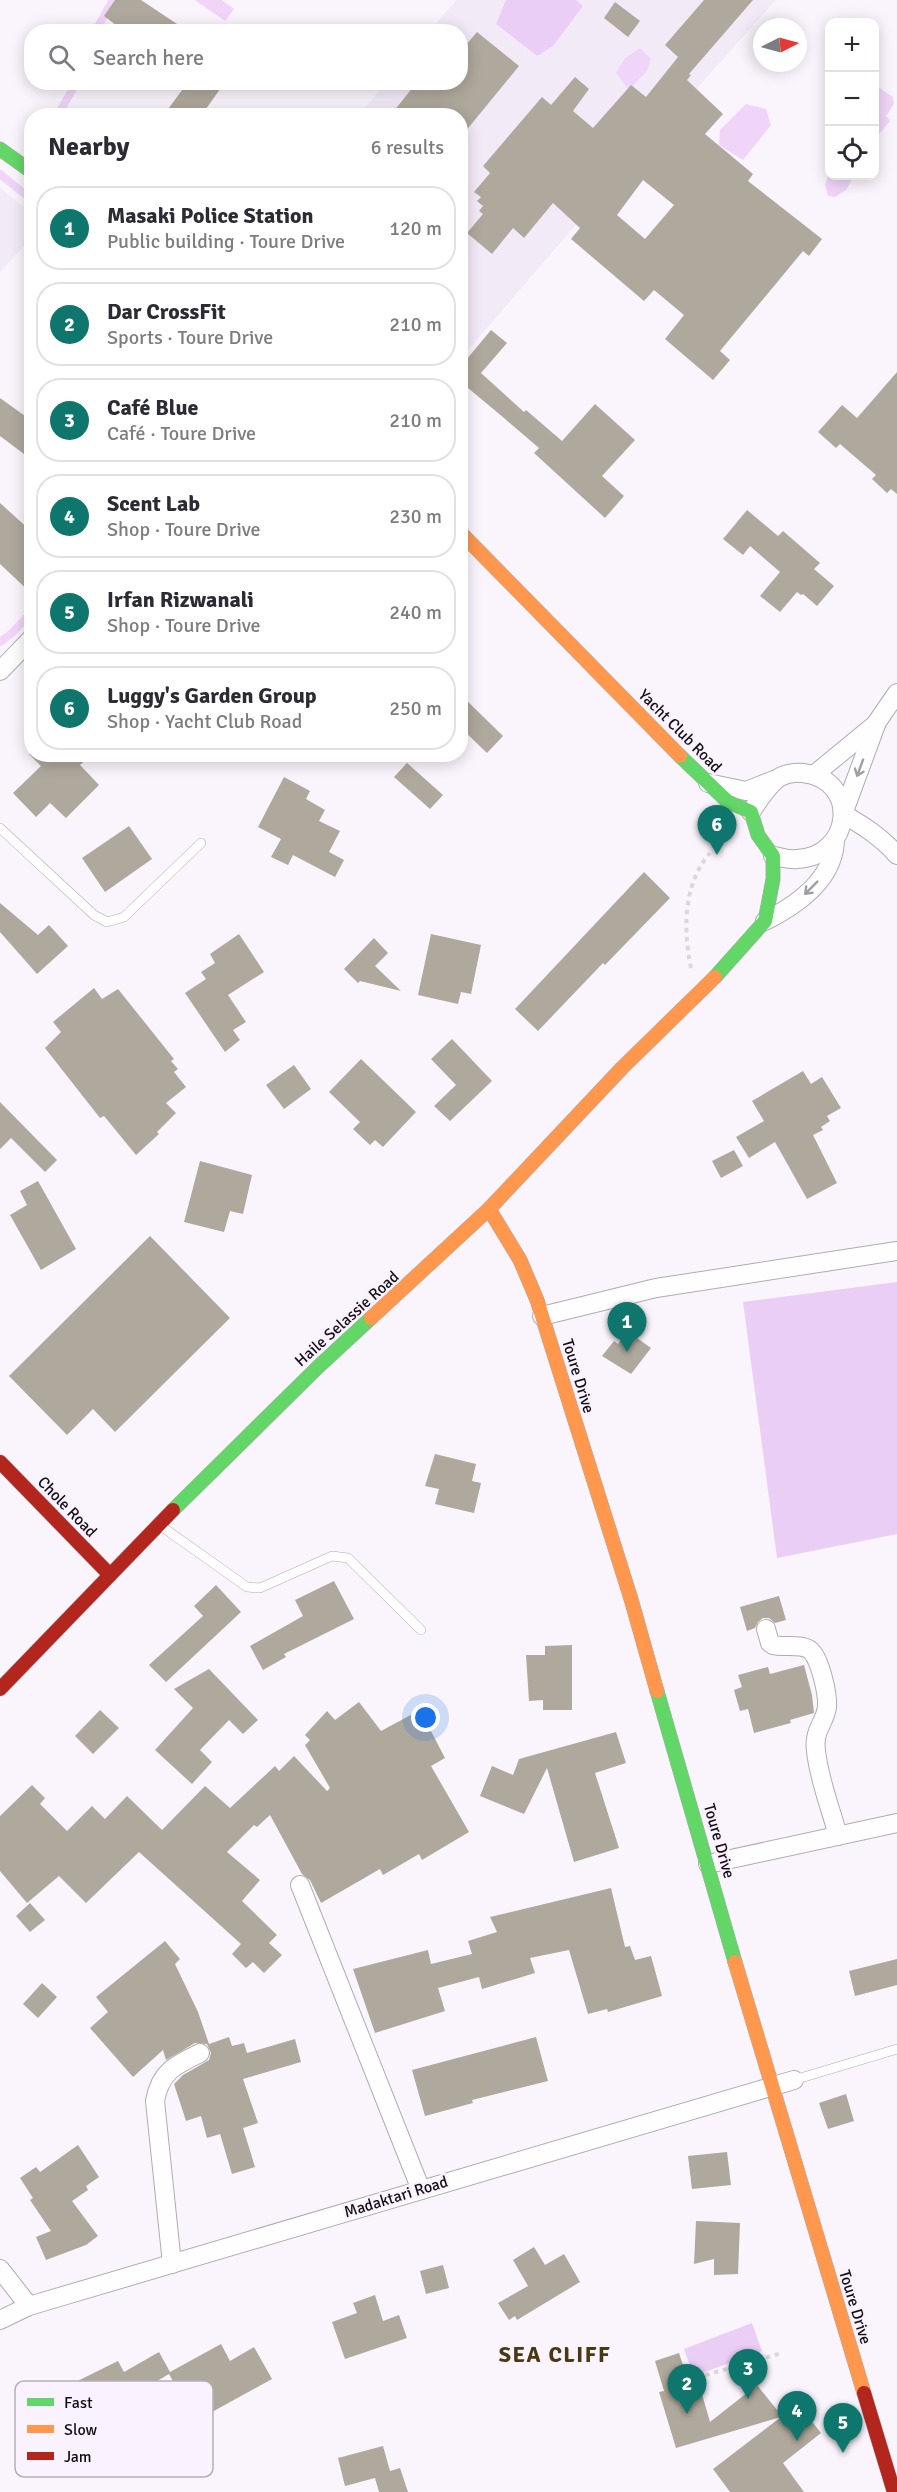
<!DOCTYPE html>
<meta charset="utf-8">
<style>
body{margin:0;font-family:Signika,sans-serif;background:#f7f7f7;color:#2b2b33}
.controls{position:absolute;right:18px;top:18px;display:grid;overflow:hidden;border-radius:12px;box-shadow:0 3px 15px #0003}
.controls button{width:54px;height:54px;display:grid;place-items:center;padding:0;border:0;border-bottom:2px solid #e1e1e2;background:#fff;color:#2b2b33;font:30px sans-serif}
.compass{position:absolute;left:753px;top:18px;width:54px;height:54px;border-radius:50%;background:#fff;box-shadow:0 3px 15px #0003;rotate:84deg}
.you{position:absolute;left:426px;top:1718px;width:21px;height:21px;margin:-15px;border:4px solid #fff;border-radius:50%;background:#1a73e8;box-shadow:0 0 0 9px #1a73e833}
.badge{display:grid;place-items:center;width:39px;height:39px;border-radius:50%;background:#0f766e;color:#fff;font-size:20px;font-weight:700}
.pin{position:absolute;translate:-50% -50px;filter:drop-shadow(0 2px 3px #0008)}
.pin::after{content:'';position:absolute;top:32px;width:21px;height:18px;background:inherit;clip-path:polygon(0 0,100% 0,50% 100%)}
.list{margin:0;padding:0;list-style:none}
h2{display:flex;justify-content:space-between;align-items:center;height:78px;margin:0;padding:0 24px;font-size:26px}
h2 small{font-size:20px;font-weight:400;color:#7c7c81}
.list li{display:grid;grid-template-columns:39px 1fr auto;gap:18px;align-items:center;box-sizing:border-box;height:84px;margin:0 12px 12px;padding:0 12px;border:2px solid #e1e1e2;border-radius:24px}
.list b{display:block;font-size:22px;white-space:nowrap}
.list p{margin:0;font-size:20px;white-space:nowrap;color:#7c7c81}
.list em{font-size:20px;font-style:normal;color:#7c7c81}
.icon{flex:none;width:33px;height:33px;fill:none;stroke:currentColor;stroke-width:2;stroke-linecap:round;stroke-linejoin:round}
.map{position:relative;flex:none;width:897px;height:2492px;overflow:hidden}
.search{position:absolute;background:#fff;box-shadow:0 3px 15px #0003;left:24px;top:24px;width:444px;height:66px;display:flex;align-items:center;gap:15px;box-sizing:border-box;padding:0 21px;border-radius:24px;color:#7c7c81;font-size:22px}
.panel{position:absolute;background:#fff;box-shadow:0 3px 15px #0003;left:24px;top:108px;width:444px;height:654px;border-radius:24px}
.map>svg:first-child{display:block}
.built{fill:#f3eaf8}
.green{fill:#ebcef6}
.water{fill:#f0d5f9}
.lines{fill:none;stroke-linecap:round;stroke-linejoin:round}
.stream{stroke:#f0d5f9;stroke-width:8}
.building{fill:#afa89c;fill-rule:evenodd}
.lane-casing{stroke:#afacb1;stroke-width:10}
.street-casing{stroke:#afacb1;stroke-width:20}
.fast-casing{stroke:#afacb1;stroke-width:15}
.slow-casing{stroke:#afacb1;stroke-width:15}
.jam-casing{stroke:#afacb1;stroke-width:15}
.path{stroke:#dad8da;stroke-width:4;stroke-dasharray:4.5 4.5;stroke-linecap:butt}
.lane{stroke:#fefeff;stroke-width:9}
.street{stroke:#fefeff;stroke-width:18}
.fast{stroke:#63d668;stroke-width:14}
.slow{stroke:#ff974d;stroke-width:14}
.jam{stroke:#b3261e;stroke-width:14}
.oneway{stroke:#a09ea1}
.labels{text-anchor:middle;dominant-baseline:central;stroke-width:5;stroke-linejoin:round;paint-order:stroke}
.street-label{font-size:16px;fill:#120f13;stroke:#fbf2ff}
.district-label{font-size:22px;font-weight:bold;letter-spacing:1.5px;fill:#473910;stroke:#fbf2ff}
.key{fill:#fbf2ff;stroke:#b5aeb8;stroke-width:1.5}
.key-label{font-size:16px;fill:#120f13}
</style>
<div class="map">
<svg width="897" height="2492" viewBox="0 0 897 2492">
<rect width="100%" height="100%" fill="#faf5fc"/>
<g class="built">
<path d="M456,0H776L611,184L461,358L460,116H358L386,83L460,82V32L430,31Z"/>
<path d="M0,188L31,213L32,237L0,272Z"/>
</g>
<g class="green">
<path d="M506,0H576L583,6L553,46L537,56L496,24Z"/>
<path d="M897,1282V1534L777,1558L743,1302Z"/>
<path d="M752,2323L762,2351L694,2376L684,2349Z"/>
</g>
<g class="water">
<path d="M195,0H222L234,9L225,21Z"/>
<path d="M640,48L651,59L647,71L629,90L616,73L625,58Z"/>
<path d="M878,87L893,97L894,104L886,116L890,121L875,139V89Z"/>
<path d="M746,104L766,109L771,125L743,160L719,145L720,130Z"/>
<path d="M829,174L830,176H854L846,190L835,197L828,196L825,185Z"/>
</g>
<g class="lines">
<g class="stream">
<path d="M95,32L113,0"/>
<path d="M57,116L77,82"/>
<path d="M0,174L32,200"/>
<path d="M0,642L11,634L32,612"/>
</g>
</g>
<g class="building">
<path d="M115,0H141L189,32H125L104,16Z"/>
<path d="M704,0H753L689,74L691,75L687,80L723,114L705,134L753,174L748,181L822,239L809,256L803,251L720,351L730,360L713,380L665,339L684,315L654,290L644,301L571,239L580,228L553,203L524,238L513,228L492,254L467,233L483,214L479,211L483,206L477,201L481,197L474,192L490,173L483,166L542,97L551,105L575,77L589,89L573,111L593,128L631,85L646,97L678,57L665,45ZM643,180L674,205L645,239L617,215Z"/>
<path d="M615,2L640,21L628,37L604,18Z"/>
<path d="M477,32L519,66L460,138V116H390L417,82H460V52Z"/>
<path d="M188,82H225L201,116H163Z"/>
<path d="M491,330L507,343L481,373L524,412L526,410L562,441L595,404L635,440L602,476L624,496L605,518L534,453L539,448L504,418L468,388L460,396V355L466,360Z"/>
<path d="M897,372V494L891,489L887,493L872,479L876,475L840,444L836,448L818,432L842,405L857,418Z"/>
<path d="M0,398L32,421V460L0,436Z"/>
<path d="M0,503L32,532V594L0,564Z"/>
<path d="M747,510L778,536L783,531L820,563L814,569L834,586L817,606L803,594L801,595L797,592L780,612L760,596L780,572L750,546L743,555L723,539Z"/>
<path d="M460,694L503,736L487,753L460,727Z"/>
<path d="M29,754H92L80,765L99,785L66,818L50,803L36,817L13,793L41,766Z"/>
<path d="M407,763L443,795L430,809L394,777Z"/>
<path d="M284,777L310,791L306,799L325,810L319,821L340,831L329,852L344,860L335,877L293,855L288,865L271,857L281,839L258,827Z"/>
<path d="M129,826L152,859L105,892L82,858Z"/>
<path d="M644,872L670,898L605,965L603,963L538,1031L515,1009Z"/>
<path d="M0,903L38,935L49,925L68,946L37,974L0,932Z"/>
<path d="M239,934L264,972L228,995L246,1022L233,1030L240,1040L225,1052L185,993L206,979L201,972L215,963L210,954Z"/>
<path d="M431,934L481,945L471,994L461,992L458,1004L418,995Z"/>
<path d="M374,938L388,953L375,966L401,991L360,981L358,983L344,969Z"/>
<path d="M94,988L102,999L118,989L174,1059L171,1061L178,1069L174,1072L186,1087L166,1103L176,1113L157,1132L159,1134L136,1155L104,1116L100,1118L45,1048L61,1032L53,1022Z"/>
<path d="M452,1039L492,1081L450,1121L434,1106L456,1085L431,1059Z"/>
<path d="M361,1059L416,1112L383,1147L375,1140L370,1145L353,1129L360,1122L329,1092Z"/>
<path d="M294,1065L311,1089L284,1109L266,1085Z"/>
<path d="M803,1071L811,1084L822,1077L841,1108L827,1116L830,1121L821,1127L823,1130L813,1135L837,1183L807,1199L775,1142L749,1158L736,1137L764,1121L752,1101Z"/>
<path d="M0,1102L57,1160L45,1172L11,1138L0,1149Z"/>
<path d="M734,1150L743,1166L721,1178L712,1161Z"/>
<path d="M200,1161L252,1175L243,1214L230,1211L224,1232L184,1222Z"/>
<path d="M38,1181L76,1249L41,1270L10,1215L27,1205L20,1191Z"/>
<path d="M150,1236L230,1318L115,1432L93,1409L67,1435L9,1376Z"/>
<path d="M627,1331L651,1348L631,1374L602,1356L614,1341L618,1344Z"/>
<path d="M435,1454L476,1464L472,1481L481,1483L474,1513L435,1504L439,1489L425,1486Z"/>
<path d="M334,1581L354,1619L284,1654L286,1657L263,1670L250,1646L303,1616L295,1600Z"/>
<path d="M216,1585L241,1612L166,1682L149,1665L203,1616L194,1606Z"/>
<path d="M779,1596L786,1620L775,1623L769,1618H763L758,1622L755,1628L747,1631L740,1607Z"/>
<path d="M572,1645V1710H543V1700L529,1701L526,1655H545V1646Z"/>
<path d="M804,1665L812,1695L814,1713L790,1720L791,1723L754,1733L748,1709L740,1711L734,1690L742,1687L738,1675L768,1667L770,1674Z"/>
<path d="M209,1669L258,1720L243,1734L229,1720L200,1750L212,1762L192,1784L155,1750L193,1708L174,1689Z"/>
<path d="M359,1702L381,1731L420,1710L445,1758L431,1766L469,1832L422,1860L419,1854L383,1875L380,1869L321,1903L310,1880L302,1874L270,1815L257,1827L254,1825L227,1852L260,1880L242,1901L277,1935L269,1943L282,1955L264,1973L253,1962L246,1968L232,1954L241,1944L139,1852L86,1903L59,1876L27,1903L0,1871V1816L32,1785L45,1798L40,1804L67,1831L92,1806L105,1819L127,1796L162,1830L205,1786L230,1808L275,1766L279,1771L294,1756L327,1791L330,1788L305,1745L310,1740L305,1735L327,1711L335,1720Z"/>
<path d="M100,1710L119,1728L93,1754L75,1736Z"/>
<path d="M616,1732L626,1763L595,1773L619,1848L574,1862L547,1768L524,1814L480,1796L492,1766L513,1775L519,1759Z"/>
<path d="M611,1888L625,1947L630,1946L635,1960L651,1956L662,1996L608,2012L607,2009L588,2014L569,1950L530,1958L535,1973L482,1989L479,1977L438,1988L445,2011L375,2033L353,1969L428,1950L431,1964L472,1954L468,1941L497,1932L490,1917Z"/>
<path d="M30,1903L45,1920L30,1932L16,1916Z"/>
<path d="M165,1941L180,1959L175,1964L198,2012L209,2044L229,2037L232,2046L244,2043L247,2053L295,2039L301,2062L243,2079L258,2123L243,2128L255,2167L232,2174L220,2134L207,2138L201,2116L186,2121L174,2084L183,2075L209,2060L211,2053L207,2044L195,2043L166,2060L163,2050L133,2077L90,2028L108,2012L96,1997Z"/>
<path d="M897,1959V1985L855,1996L849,1971Z"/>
<path d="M42,1983L57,1997L38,2018L23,2004Z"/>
<path d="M536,2037L548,2081L472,2100L473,2103L425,2116L412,2070Z"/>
<path d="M846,2094L854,2121L828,2129L819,2103Z"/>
<path d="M78,2145L99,2177L86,2186L88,2190L72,2201L98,2236L86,2245L46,2260L36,2237L51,2231L30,2200L33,2198L20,2178L36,2167L40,2172Z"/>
<path d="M727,2152L731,2185L692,2189L688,2156Z"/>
<path d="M696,2221L740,2223L738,2274L714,2275V2259L694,2264Z"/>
<path d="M534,2247L545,2265L564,2254L580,2282L517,2320L515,2316L509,2320L498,2303L528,2286L513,2260Z"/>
<path d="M443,2265L449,2288L426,2294L420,2271Z"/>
<path d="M375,2295L383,2321L399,2315L407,2338L345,2359L332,2322L357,2313L353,2303Z"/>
<path d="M221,2344L230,2361L254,2347L272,2379L203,2417L201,2414L193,2418L169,2374L101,2414L109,2428L35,2465L18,2433L40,2422L31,2404L118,2361L124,2372L159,2352L170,2372Z"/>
<path d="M679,2353L689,2383L698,2380L710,2422L757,2385L782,2416L798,2404L821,2433L783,2463L804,2492H730L713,2469L781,2417L676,2448L659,2392L664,2391L655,2361Z"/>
<path d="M383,2446L390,2471L400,2468L408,2492H379L375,2478L345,2486L338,2458Z"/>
</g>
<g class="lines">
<g class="lane-casing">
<g id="lane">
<path d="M0,828L94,915L107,922L124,917L201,843"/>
<path d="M161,1526L247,1587L260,1588L332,1556L348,1558L421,1630"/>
<path d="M794,2080L897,2049"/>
</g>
</g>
<g class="street-casing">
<g id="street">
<path d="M0,671L32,638"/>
<path d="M897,693L877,722L843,814C864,826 881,837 897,855"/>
<path d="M815,774L876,724"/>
<path d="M708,783L746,791L774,780"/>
<path d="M751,812C758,801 766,788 777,779C783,774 795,772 803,773C861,780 852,857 797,859C789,860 781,857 773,856"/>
<path d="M765,921C797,905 834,879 835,840"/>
<path d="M542,1316L656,1288L897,1251"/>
<path d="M766,1629L770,1643L773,1645C784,1648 800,1643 810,1650C820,1658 828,1694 827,1707C825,1723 813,1730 816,1751C819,1780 831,1809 838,1836"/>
<path d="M708,1864L897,1823"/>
<path d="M300,1885L421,2190"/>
<path d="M172,2264L155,2101C160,2072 175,2065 200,2053"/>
<path d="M0,2269L29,2306"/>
<path d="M0,2320L29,2306L794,2080"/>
</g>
</g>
<g class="fast-casing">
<g id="fast">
<path d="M0,149L32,172"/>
<path d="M680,756L727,801L751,812L758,835L773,856V879L765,921L715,977"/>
<path d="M173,1510L318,1367L371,1318"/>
<path d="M657,1691L735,1962"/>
</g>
</g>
<g class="slow-casing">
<g id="slow">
<path d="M460,532L680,756"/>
<path d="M489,1209L520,1260L537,1300L631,1599L657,1691"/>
<path d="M371,1318L489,1209L622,1068L715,977"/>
<path d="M735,1962L864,2393"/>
</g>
</g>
<g class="jam-casing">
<g id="jam">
<path d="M0,1462L110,1575"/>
<path d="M0,1689L173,1510"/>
<path d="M864,2393L894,2492"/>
</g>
</g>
<g class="path">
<path d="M691,968C683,930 683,884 710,853"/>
<path d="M688,2380L782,2353"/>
</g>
<use href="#lane" class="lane"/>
<use href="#street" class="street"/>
<use href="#fast" class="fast"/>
<use href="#slow" class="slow"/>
<use href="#jam" class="jam"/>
</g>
<defs><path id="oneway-shaft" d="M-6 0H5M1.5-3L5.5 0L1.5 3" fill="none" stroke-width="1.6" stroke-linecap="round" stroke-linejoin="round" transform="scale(1.5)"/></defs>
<g class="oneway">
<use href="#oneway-shaft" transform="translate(860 768) rotate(110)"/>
<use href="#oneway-shaft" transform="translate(811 888) rotate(135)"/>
</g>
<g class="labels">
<g class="street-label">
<text transform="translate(680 731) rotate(45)">Yacht Club Road</text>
<text transform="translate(347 1319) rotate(-42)">Haile Selassie Road</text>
<text transform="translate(578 1376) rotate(73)">Toure Drive</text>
<text transform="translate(67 1507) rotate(46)">Chole Road</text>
<text transform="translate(719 1841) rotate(74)">Toure Drive</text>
<text transform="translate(396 2197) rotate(-17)">Madaktari Road</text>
<text transform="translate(855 2307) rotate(73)">Toure Drive</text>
</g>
<g class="district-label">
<text x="555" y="2354">SEA CLIFF</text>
</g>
</g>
<rect x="15" y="2381" width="198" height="96" rx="9" class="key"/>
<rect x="27" y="2398" width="27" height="8" fill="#63d668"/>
<rect x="27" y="2425" width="27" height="8" fill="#ff974d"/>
<rect x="27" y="2452" width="27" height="8" fill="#b3261e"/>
<g class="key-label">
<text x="64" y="2408">Fast</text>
<text x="64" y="2435">Slow</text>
<text x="64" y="2462">Jam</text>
</g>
</svg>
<div class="controls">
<button>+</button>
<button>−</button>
<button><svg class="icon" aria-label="locate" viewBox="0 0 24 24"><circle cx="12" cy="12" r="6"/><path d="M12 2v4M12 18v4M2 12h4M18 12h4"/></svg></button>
</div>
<svg class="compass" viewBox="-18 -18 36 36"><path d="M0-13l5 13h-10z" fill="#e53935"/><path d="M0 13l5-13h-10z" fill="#7c7c81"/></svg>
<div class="you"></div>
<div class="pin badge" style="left:627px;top:1352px">1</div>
<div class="pin badge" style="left:687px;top:2414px">2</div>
<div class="pin badge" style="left:748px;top:2399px">3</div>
<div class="pin badge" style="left:797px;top:2441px">4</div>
<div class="pin badge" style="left:843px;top:2453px">5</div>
<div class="pin badge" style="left:717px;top:855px">6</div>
<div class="search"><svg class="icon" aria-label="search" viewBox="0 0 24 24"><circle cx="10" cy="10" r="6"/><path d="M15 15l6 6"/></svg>Search here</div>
<section class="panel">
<h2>Nearby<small>6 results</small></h2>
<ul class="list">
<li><span class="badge">1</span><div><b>Masaki Police Station</b><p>Public building · Toure Drive</p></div><em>120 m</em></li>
<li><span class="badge">2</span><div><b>Dar CrossFit</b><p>Sports · Toure Drive</p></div><em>210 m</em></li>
<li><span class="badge">3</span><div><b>Café Blue</b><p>Café · Toure Drive</p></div><em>210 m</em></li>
<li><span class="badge">4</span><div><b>Scent Lab</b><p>Shop · Toure Drive</p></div><em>230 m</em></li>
<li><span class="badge">5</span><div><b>Irfan Rizwanali</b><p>Shop · Toure Drive</p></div><em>240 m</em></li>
<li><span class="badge">6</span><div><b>Luggy's Garden Group</b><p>Shop · Yacht Club Road</p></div><em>250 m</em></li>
</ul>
</section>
</div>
